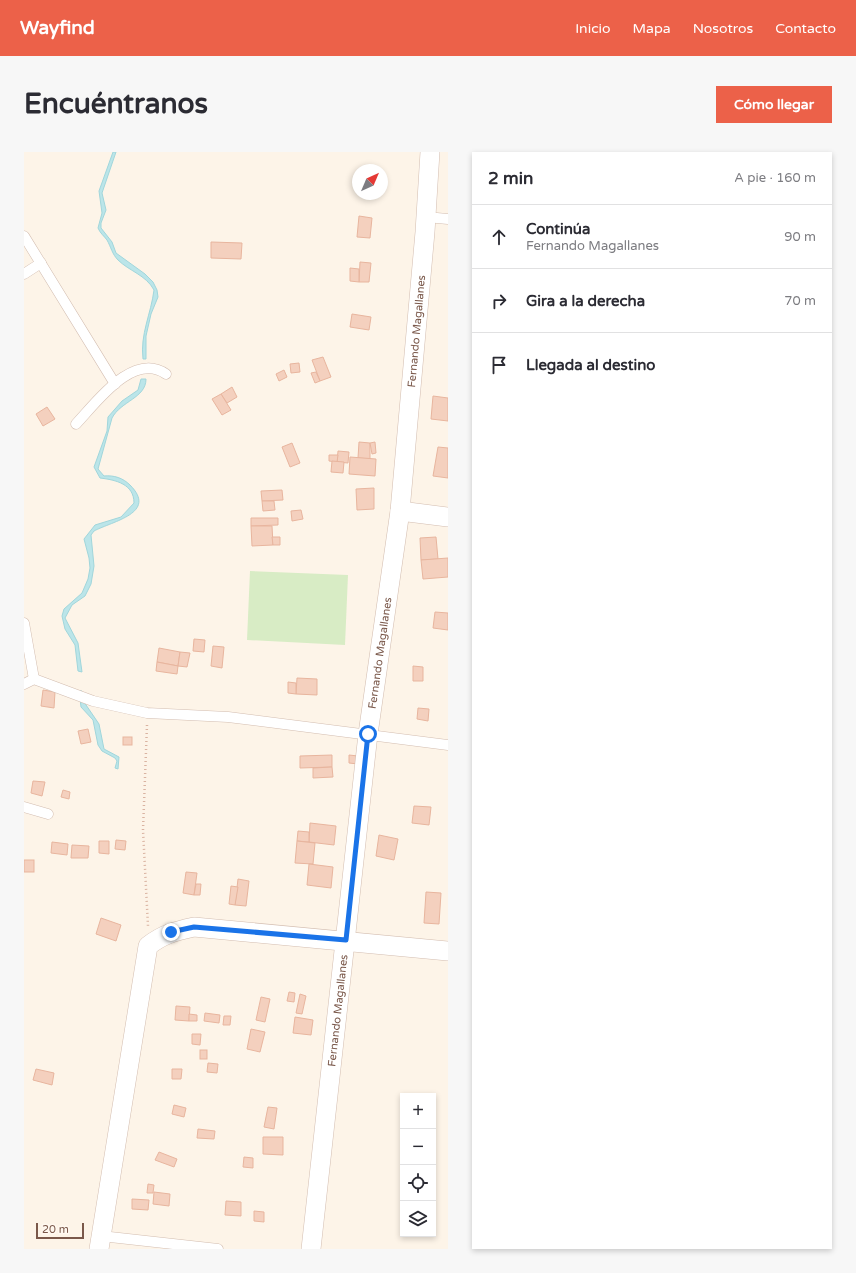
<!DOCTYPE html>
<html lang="es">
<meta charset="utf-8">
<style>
body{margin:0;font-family:"Varela Round",sans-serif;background:#f7f7f7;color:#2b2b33}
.controls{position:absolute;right:12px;bottom:12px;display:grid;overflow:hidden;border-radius:0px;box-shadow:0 2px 6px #0003}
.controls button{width:36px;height:36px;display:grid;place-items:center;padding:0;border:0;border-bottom:1px solid #e1e1e2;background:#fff;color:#2b2b33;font:20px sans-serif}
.compass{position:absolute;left:328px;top:12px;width:36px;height:36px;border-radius:50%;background:#fff;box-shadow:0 2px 6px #0003;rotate:44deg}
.scale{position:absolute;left:12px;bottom:10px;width:48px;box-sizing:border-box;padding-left:4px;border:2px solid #7a584a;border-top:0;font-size:11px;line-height:14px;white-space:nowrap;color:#7a584a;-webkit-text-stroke:3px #fff8f0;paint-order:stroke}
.stop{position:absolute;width:12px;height:12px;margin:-9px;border:3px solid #1a73e8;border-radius:50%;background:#fff}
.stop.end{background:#1a73e8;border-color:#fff;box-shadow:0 1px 4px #0008}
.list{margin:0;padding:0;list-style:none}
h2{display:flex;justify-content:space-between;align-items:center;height:52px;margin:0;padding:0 16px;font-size:17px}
h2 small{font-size:13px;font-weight:400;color:#7c7c81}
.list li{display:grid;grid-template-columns:26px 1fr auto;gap:12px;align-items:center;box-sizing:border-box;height:64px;padding:0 16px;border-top:1px solid #e1e1e2}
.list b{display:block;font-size:15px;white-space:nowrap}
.list p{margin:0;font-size:13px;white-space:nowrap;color:#7c7c81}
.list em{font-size:13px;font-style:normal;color:#7c7c81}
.icon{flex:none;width:22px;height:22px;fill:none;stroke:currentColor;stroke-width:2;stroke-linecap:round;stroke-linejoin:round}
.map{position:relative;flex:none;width:424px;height:1097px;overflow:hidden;border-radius:0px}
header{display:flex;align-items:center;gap:24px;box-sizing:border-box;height:56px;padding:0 20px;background:#ec6149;color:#fff}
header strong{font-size:19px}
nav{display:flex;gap:22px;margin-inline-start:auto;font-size:14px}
.intro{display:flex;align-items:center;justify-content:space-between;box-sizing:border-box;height:96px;padding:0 24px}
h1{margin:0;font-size:28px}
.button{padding:10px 18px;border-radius:0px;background:#ec6149;color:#fff;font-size:14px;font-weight:700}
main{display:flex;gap:24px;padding:0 24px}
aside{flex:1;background:#fff;border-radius:0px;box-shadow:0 2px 6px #0003}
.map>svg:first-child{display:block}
.green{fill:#d8ecc5}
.water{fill:#bbe5e9;stroke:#a1d6db}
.building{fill:#f4d0be;stroke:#e8b59e}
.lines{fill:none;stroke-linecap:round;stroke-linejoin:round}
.lane-casing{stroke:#d3bdb0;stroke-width:11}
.street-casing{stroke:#d3bdb0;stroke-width:20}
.path{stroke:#dab3a1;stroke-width:2.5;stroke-dasharray:1 3;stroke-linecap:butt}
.lane{stroke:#fff;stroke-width:10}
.street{stroke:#fff;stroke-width:19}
.route{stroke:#1a73e8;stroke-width:5}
.labels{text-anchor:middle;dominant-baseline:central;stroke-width:4;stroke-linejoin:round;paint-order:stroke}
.street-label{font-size:11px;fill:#7a584a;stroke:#fff8f0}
</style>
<header>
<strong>Wayfind</strong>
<nav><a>Inicio</a><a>Mapa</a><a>Nosotros</a><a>Contacto</a></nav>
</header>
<div class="intro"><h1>Encuéntranos</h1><a class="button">Cómo llegar</a></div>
<main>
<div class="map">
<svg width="424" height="1097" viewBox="0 0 424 1097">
<rect width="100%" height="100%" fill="#fdf4e8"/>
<path class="green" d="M226,419L324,423L321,493L223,488Z"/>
<g class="water">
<path d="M89,0H92L78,41L82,58L77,71V76L88,90L92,101L121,122L129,130L133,138L134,145L127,162L122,184V207H119C116,182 127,162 130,138C122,123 105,119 94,108C88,102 87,95 83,88C80,84 76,81 74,76L78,61L75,39Z"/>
<path d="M117,227H122C122,246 97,249 88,266L74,317L80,324C90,323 99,326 106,333C134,361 89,369 70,379L67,383L70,414L67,432L61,444L48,453L41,466L54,491L58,520L54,519L51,493L41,477L38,464L40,457L58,441L64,427L66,416L65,406L60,387L71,373L97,365L110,351C110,332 92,328 76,326L70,315L83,279L84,265L98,249L114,238Z"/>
<path d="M55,539H58L60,550L75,572L80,597L95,605L94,617L91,616L93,609L91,606L78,599L74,593L69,568L57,555Z"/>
</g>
<g class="building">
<path d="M335,64L348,66L346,86L333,85Z"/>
<path d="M187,90L218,91L217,107L187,106Z"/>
<path d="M336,110L347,111L345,130H335Z"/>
<path d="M326,116L335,117V130L326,129Z"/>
<path d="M328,162L347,165L345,178L326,175Z"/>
<path d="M299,205L307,225L296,229L288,208Z"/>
<path d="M275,211L276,220L267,221L266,212Z"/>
<path d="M260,218L263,225L255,229L252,222Z"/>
<path d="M292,220L296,229L291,231L287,221Z"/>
<path d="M208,235L213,245L203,251L197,242Z"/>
<path d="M197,242L207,258L198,263L188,247Z"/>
<path d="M409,244L424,246V269L407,267Z"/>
<path d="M23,255L31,267L19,274L12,262Z"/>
<path d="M335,290L346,291V307L334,306Z"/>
<path d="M351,290L352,301L348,302L346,291Z"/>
<path d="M268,291L276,311L266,315L258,295Z"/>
<path d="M414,295L424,296V326L409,324Z"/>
<path d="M314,299L325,300L324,311L313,310Z"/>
<path d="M305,303H314L313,310L305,309Z"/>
<path d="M326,305L352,307L351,324L325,322Z"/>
<path d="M308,309L320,310L319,321L307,320Z"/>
<path d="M350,336V357L333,358L332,337Z"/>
<path d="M258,338L259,348L238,349L237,339Z"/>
<path d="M238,349H250L251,358L239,359Z"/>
<path d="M277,358L279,367L268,369L267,359Z"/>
<path d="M227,366H254V373L227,374Z"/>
<path d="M227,374H248L249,393L228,394Z"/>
<path d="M248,385H256V393H249Z"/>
<path d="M412,385L414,407L397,408L396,386Z"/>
<path d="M424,406V425L399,427L397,408Z"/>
<path d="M411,460L424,461V478L409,476Z"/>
<path d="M170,487L181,488L180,500L169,499Z"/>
<path d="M189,494L200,495L198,516L187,514Z"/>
<path d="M135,496L156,500L154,514L133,510Z"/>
<path d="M156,500L166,501L163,515L154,514Z"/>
<path d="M133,510L154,514L153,522L132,519Z"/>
<path d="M389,514L399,515V529H389Z"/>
<path d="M273,526L293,527V543L272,542Z"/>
<path d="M264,530L272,531V542L264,541Z"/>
<path d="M19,538L31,540L30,556L17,554Z"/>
<path d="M394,556L405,557L404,569L393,567Z"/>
<path d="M64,577L67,590L57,592L54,579Z"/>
<rect x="99" y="585" width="9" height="8"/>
<path d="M308,603V615L276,616V604Z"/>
<path d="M325,603L334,604V612L325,611Z"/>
<path d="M308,615L309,625L289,626V616Z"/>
<path d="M9,629L21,630L18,644L7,641Z"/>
<path d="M39,638L46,640L45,647L37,645Z"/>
<path d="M390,654L407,655L405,673L388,671Z"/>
<path d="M286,671L312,674L310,693L285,690Z"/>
<path d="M274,679L285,680V690L273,689Z"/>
<path d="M355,683L374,687L370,708L352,704Z"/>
<path d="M92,688L102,689L101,698L91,697Z"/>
<path d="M75,689H85V702L75,701Z"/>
<path d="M273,689L291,691L289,712L271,711Z"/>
<path d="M28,690L44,692L43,703L27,701Z"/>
<path d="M48,693L65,694L64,706H47Z"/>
<rect x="0" y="708" width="10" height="12"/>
<path d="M285,712L309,715L307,736L283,733Z"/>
<path d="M162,720L173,721L170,743L159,741Z"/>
<path d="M214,727L225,729L222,754L211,753Z"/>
<path d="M172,732H177L176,743H170Z"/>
<path d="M207,734L214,735L211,753L205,752Z"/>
<path d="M402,740L417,741L415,772L400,771Z"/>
<path d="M77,766L97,773L92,789L72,782Z"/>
<path d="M265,840L271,841L270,850L263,849Z"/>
<path d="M276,842L282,844L278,862L272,861Z"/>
<path d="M237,845L246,847L241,870L232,868Z"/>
<path d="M152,854L166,855L165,869L151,868Z"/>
<path d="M181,861L196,863L195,871L180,869Z"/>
<path d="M165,862L173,863V869H165Z"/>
<path d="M200,864H207L206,873H199Z"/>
<path d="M271,865L289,868L287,883L269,881Z"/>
<path d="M227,877L241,880L236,900L223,897Z"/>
<path d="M168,882H177L176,893L168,892Z"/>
<rect x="176" y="898" width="7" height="9"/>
<path d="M184,911L194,912L193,921L183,920Z"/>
<path d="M12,917L30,921L28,933L9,928Z"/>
<path d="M148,917H158L157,927H148Z"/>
<path d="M150,953L162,956L160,965L148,962Z"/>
<path d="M244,955L253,956L250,977L240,975Z"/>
<path d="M174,977L191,979L190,987L173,986Z"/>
<path d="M239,985H259V1003L239,1002Z"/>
<path d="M135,1000L153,1007L150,1015L131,1008Z"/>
<path d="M220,1005L229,1006V1016L219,1015Z"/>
<path d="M124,1032L130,1033L129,1041H123Z"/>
<path d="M130,1040L146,1042L145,1054L129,1052Z"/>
<path d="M108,1047L125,1048L124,1058L108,1057Z"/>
<path d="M202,1049L217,1050V1064L201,1063Z"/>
<path d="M230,1059L240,1060V1070L230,1069Z"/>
</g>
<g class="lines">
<g class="lane-casing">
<g id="lane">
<path d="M402,65L424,67"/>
<path d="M0,84L91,232"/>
<path d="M0,122L17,111"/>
<path d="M52,272C72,251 109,199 142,222"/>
<path d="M0,471L10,527"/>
<path d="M0,532L10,527L69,549L123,561L204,565L424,593"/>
<path d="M0,655L24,662"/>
<path d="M77,1084L194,1097"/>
</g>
</g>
<g class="street-casing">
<g id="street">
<path d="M376,359L424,365"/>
<path d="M75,1097L124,794C139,782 152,779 170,775L424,799"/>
<path id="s1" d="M287,1097L344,582L376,359L401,80L406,0"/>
</g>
</g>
<path class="path" d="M123,573L119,678L124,774"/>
<use href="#lane" class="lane"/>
<use href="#street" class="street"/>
</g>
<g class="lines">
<path class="route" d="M147,780L170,775L322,788L344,582"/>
</g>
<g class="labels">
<g class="street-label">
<text stroke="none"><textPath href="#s1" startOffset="924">Fernando Magallanes</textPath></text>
<text stroke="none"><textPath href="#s1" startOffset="600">Fernando Magallanes</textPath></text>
<text stroke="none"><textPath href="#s1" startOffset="240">Fernando Magallanes</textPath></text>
</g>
</g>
</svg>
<div class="controls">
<button>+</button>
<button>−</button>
<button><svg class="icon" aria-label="locate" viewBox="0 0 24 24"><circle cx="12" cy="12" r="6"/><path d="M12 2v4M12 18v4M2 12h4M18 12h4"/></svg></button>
<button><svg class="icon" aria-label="layers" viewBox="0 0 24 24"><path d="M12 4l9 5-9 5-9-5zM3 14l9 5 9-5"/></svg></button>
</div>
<svg class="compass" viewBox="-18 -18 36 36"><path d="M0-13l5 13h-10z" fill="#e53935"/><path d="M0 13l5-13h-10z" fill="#7c7c81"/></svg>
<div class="scale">20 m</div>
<div class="stop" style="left:344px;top:582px"></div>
<div class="stop end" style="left:147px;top:780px"></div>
</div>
<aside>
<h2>2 min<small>A pie · 160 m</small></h2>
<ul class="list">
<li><svg class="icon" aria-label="ahead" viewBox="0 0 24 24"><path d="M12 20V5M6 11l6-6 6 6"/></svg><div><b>Continúa</b><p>Fernando Magallanes</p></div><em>90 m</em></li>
<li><svg class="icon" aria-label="right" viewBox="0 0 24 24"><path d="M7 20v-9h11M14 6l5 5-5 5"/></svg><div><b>Gira a la derecha</b></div><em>70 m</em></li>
<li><svg class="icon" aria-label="arrive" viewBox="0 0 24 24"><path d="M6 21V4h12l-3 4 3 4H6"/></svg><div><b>Llegada al destino</b></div></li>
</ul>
</aside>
</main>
